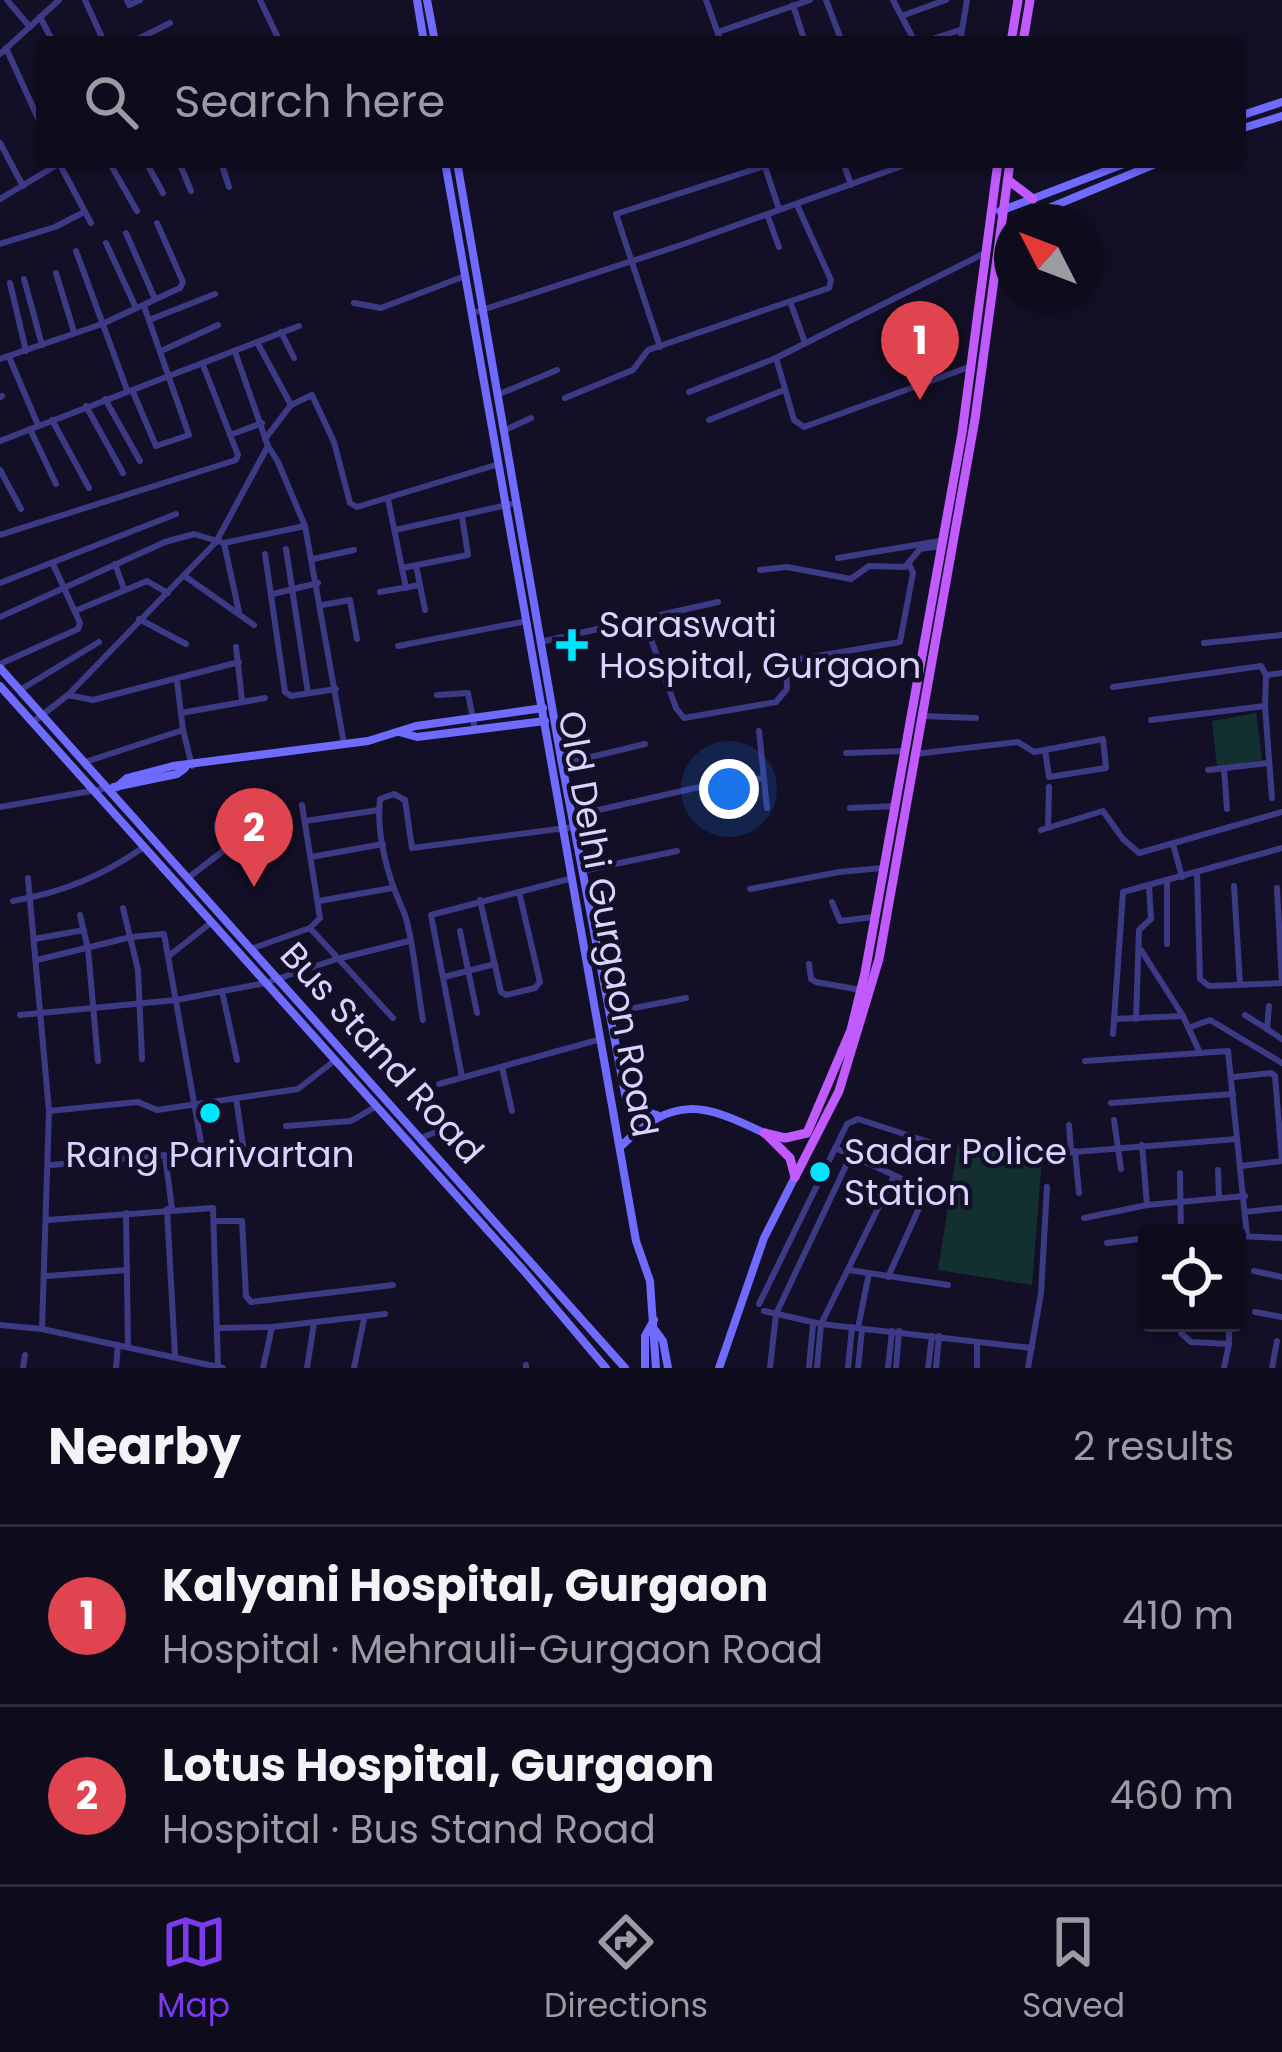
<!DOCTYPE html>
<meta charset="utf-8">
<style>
body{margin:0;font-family:Poppins,sans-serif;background:#1c1929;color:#f1f3f6}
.controls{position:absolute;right:36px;bottom:36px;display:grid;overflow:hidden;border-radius:12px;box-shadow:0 3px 9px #0004}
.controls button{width:108px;height:108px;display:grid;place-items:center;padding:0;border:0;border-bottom:3px solid #2e2b3b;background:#0e0b1c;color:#f1f3f6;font:60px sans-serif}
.compass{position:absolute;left:994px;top:204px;width:108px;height:108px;border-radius:50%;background:#0e0b1c;box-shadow:0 3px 9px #0004;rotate:312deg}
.you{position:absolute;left:729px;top:789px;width:42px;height:42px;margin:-30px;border:9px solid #fff;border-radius:50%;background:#1a73e8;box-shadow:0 0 0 18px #1a73e833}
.badge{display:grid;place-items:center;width:78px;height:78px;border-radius:50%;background:#7c3aed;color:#fff;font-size:39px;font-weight:700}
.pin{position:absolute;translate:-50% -99px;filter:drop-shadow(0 3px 6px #0008)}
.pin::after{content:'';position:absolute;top:63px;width:42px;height:36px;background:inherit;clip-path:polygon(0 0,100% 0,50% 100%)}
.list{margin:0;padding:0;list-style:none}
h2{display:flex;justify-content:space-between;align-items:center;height:156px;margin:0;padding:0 48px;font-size:51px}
h2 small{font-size:39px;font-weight:400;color:#9b9ba3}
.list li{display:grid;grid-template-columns:78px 1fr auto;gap:36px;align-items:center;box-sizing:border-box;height:180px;padding:0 48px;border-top:3px solid #2e2b3b}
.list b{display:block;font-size:45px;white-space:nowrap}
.list p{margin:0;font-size:39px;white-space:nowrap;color:#9b9ba3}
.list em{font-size:39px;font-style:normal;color:#9b9ba3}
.icon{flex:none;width:66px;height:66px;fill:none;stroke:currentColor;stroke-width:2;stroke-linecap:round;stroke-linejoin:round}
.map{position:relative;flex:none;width:1282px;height:1368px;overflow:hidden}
.search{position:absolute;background:#0e0b1c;box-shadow:0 3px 9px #0004;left:36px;right:36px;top:36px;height:132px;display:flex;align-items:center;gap:30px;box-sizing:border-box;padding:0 42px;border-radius:12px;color:#9b9ba3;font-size:45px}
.sheet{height:516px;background:#0e0b1c}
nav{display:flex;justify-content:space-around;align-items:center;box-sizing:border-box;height:168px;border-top:3px solid #2e2b3b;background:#0e0b1c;font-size:33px;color:#9b9ba3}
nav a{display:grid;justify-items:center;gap:6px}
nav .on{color:#7c3aed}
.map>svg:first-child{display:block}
.green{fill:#12302f}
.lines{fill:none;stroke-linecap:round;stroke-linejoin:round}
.street{stroke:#3d3a85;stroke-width:6}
.secondary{stroke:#6f6bff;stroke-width:8}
.primary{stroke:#c25bff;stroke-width:9}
.poi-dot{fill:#00e5ff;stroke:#130f26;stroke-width:4.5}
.labels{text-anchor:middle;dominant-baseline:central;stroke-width:9;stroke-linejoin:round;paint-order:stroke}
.poi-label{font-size:36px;fill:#d9d4ff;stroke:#130f26;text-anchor:start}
.street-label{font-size:36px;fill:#d9d4ff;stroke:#130f26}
</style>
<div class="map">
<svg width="1282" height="1368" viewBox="0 0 1282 1368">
<rect width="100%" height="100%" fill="#130f26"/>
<g class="green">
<path d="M1256,713L1262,760L1217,768L1212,721Z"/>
<path d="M958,1144L1042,1158L1032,1285L938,1270Z"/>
</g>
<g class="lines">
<g class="street">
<path d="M7,0L30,27"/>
<path d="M85,0L104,42"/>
<path d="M127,0L129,5L140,0"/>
<path d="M260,0L280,42"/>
<path d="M706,0L721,42"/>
<path d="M826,0L842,42"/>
<path d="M893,0L915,42"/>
<path d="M793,5L805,42"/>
<path d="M904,15L946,0"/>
<path d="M40,17L53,42"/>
<path d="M718,32L810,0"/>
<path d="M132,42L170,23"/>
<path d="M923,42L960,30"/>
<path d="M960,42L967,0"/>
<path d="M6,48L42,127"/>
<path d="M0,54L59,0"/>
<path d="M0,143L23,186"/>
<path d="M109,162L137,211"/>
<path d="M146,162L163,193"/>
<path d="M179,162L191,191"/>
<path d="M221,162L229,187"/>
<path d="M843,162L851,185"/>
<path d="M59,163L91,223"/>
<path d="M765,167L779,209"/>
<path d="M0,199L62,162"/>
<path d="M767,214L779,247"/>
<path d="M126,233L155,299"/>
<path d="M106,243L136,308"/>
<path d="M0,244L55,227L84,212"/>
<path d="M76,251L127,390"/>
<path d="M56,273L74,332"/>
<path d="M24,279L42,345"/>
<path d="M10,283L26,351"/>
<path d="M354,303L381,308L465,276"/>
<path d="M791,304L804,340"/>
<path d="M473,313L681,245L913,162"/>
<path d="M149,320L215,294"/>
<path d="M281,332L294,358"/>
<path d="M257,342L291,405"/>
<path d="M660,347L616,214L764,166"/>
<path d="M161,351L218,325"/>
<path d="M235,352L268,446L278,462L305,526L344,744"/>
<path d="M9,357L38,425"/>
<path d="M776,358L794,420L804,427L969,367"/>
<path d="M0,359L102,324L180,288L183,282L157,223"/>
<path d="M133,392L156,446L189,435L144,306"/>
<path d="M689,392L776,358L983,254"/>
<path d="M497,395L557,370"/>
<path d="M0,397L2,396"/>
<path d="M565,398L633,370L648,350L829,288L831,280L797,205"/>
<path d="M105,399L140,461"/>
<path d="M86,406L123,473"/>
<path d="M52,420L89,488"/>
<path d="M709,420L784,390"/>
<path d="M30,429L56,484"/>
<path d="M503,431L531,418"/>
<path d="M230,435L262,423"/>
<path d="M265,439L291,405L312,395L334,442L350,503L357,507L499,464"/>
<path d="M0,441L299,326"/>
<path d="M0,470L21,509"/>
<path d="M388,499L406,588"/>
<path d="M395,530L516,503"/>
<path d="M0,535L236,460L238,455L203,365"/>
<path d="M224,543L239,612"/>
<path d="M286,549L308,693"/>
<path d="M265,554L285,692L291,696L336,689"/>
<path d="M838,558L940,541"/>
<path d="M313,559L354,550"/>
<path d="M115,564L124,589"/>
<path d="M416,565L425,610"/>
<path d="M402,568L468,555L462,516"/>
<path d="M760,570L787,567L851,579L869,566L905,567L920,549L940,546"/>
<path d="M186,577L254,625"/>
<path d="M0,583L176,514"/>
<path d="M380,592L420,585"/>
<path d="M273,594L318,583"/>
<path d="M322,605L350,600L357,639"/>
<path d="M75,611L147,581L168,593"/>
<path d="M0,617L165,542L194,534L224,543L305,526"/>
<path d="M139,619L186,644"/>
<path d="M644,620L676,708L684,718L776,702L787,689L786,665"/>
<path d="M540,642L718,602"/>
<path d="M1204,643L1282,635"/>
<path d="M398,646L527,621"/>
<path d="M236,647L242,700"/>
<path d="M794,660L900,642L913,573L909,564"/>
<path d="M0,664L78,629L80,623L53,564"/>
<path d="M1266,675L1282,673"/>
<path d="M177,681L183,730L192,766"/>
<path d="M1113,687L1261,666L1266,675L1265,706L1272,798"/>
<path d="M20,690L99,642"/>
<path d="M68,695L93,700L239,662"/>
<path d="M437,695L468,693L475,730"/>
<path d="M181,713L265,698"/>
<path d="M922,716L976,718"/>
<path d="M1151,720L1265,706"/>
<path d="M33,722L68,695L216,542L268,446"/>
<path d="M759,731L767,808"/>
<path d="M846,753L905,751"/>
<path d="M915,754L1018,742L1034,752L1103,739L1106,768L1049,777L1045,750"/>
<path d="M85,762L183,730"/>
<path d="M562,764L645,744"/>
<path d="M1224,768L1227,809"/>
<path d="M1208,770L1268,763"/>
<path d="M0,807L108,788"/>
<path d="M850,808L896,806"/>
<path d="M572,816L695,788L764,778"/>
<path d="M305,821L379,810"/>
<path d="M1048,828L1049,787"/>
<path d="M1041,830L1103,811L1123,839L1139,853L1282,812"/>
<path d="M1173,844L1182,877"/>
<path d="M231,849L217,831V823L265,814"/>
<path d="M311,857L383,844"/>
<path d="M582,871L677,851"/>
<path d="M1197,872L1200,979L1209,986L1282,983L1277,888"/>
<path d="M28,878L49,1111L42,1329"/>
<path d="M188,878L223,851L271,843L262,798"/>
<path d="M1167,882V944"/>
<path d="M1234,886L1240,984"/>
<path d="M750,889L839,872L882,868"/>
<path d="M480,900L501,992L506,995L535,988L540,982L519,892"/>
<path d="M13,901C64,892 102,876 144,847"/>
<path d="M319,901L392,888"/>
<path d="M832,902L840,921L873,917"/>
<path d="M123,908L138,970L142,1059"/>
<path d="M80,915L88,949L98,1061"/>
<path d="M310,928L393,1018"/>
<path d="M460,931L477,1013"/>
<path d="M34,939L84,930"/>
<path d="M251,949L310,928L320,918L302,805"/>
<path d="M1141,950L1183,1016L1200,1053"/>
<path d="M170,955L212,922"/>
<path d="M37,960L131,937L164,934L201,1142"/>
<path d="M809,964L811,979L816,982L861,990"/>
<path d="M444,977L495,964"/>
<path d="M222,991L237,1060"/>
<path d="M1269,1006L1267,1029L1282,1039"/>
<path d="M608,1013L686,998"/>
<path d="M20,1015L176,1000L265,983L337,959L409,941"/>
<path d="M1245,1015L1267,1029"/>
<path d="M1114,1019L1183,1016"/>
<path d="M1136,1019L1139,930L1151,919L1149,886"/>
<path d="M423,1020C418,994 412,927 402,908C388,877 376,835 380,799L394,794L405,800L412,848L574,827"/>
<path d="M1188,1028L1210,1020L1282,1063"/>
<path d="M1113,1034L1123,892L1282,848"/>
<path d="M1085,1061L1228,1051L1247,1236"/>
<path d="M502,1067L512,1111"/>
<path d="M462,1077L431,915L573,878"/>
<path d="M1234,1077L1271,1073L1275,1076L1282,1161L1241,1166"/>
<path d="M439,1084L601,1039"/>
<path d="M236,1098L243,1145"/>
<path d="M1111,1103L1233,1094"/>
<path d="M49,1111L138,1102L157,1110L298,1089L334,1061"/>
<path d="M1114,1120L1121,1169"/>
<path d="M1069,1125L1071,1152"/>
<path d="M286,1126L351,1121L375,1107"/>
<path d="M421,1138L446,1128"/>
<path d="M1142,1145L1147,1205"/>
<path d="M835,1148L924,1189L925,1195L888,1277"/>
<path d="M1075,1151L1079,1193"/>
<path d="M1049,1154L1237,1139"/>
<path d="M51,1165L165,1155L172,1209"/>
<path d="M1218,1170L1219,1198"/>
<path d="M1180,1173L1181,1233"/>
<path d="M167,1209L175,1355"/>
<path d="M1245,1212L1282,1208"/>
<path d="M126,1213L128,1347"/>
<path d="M1084,1218L1147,1205L1245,1196"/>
<path d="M47,1220L213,1208L218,1366"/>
<path d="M216,1221H242L246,1296L251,1302L393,1285"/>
<path d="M1237,1236L1282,1238"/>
<path d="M1107,1243L1147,1238"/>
<path d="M849,1270L948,1285"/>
<path d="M1254,1271L1282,1277"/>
<path d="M47,1276L127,1270"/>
<path d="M1146,1297H1147"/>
<path d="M759,1304L847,1124L858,1119L935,1144"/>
<path d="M764,1311L821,1324L1032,1348"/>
<path d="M1255,1312L1282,1317"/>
<path d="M1182,1323L1181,1333L1191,1342L1229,1344L1224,1368"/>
<path d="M0,1325L42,1329L223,1368"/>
<path d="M218,1328L272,1327L385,1314"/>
<path d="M858,1328L869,1273"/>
<path d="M1229,1344V1323"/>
<path d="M23,1368L25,1355"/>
<path d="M116,1368L118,1345"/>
<path d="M263,1368L272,1327"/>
<path d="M307,1368L314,1323"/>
<path d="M354,1368L364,1319"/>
<path d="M526,1368V1365"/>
<path d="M770,1368L776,1314L851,1155"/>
<path d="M809,1368L813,1324"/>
<path d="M817,1368L821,1324L894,1176"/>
<path d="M848,1368L852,1327"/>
<path d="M858,1368L862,1330"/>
<path d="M888,1368L892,1331"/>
<path d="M896,1368L899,1331"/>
<path d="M928,1368L932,1336"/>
<path d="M936,1368L939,1336"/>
<path d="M977,1368V1342"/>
<path d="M1028,1368L1041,1293L1047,1187"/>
<path d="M1272,1368L1277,1341"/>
</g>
<g class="secondary">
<path d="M417,0L424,42"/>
<path d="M427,0L435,42"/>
<path d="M1240,116L1282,102"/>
<path d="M1240,129L1282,116"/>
<path d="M445,162L636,1241L650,1281L656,1368"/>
<path d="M457,162L562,764L626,1099L633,1108L657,1115"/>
<path d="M1000,211L1129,162"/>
<path d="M1015,222L1160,162"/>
<path d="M0,668L625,1368"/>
<path d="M0,686L524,1271L606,1368"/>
<path d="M399,732L417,737L545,721"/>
<path d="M114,787L177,774L185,768"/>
<path d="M117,787L127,778L173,766L368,741L416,726L543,708"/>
<path d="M621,1146C674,1095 703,1103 764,1133"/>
<path d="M655,1330L663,1341L668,1368"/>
<path d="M645,1368V1336L654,1320"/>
<path d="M719,1368L764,1238L795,1177"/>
</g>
<g class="primary">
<path d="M1011,42L1018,0"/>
<path d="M1023,42L1030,0"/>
<path d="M1008,180L1033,199"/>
<path d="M764,1133L785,1138L807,1133L851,1030L865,973L962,433L998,162"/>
<path d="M765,1133L790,1158L795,1177"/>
<path d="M795,1177L839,1091L879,959L975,419L1010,162"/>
</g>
</g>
<g class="poi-dot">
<path d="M566 627h12v12h12v12h-12v12h-12v-12h-12v-12h12z"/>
<circle cx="210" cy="1113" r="12"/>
<circle cx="820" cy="1172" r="12"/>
</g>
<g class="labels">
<g class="poi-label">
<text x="599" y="624">Saraswati<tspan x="599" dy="41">Hospital, Gurgaon</tspan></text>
<text x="844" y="1151">Sadar Police<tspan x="844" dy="41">Station</tspan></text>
<text x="210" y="1154" text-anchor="middle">Rang Parivartan</text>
</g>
<g class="street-label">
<text transform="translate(608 924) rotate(80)">Old Delhi Gurgaon Road</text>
<text transform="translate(382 1053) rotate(48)">Bus Stand Road</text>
</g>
</g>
</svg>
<div class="controls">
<button><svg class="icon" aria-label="locate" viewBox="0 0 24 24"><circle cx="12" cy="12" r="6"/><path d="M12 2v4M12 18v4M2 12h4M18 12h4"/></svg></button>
</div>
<svg class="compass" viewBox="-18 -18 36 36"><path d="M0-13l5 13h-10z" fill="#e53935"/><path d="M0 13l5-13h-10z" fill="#9b9ba3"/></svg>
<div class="you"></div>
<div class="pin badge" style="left:920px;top:400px;background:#e0444e">1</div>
<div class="pin badge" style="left:254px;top:887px;background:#e0444e">2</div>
<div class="search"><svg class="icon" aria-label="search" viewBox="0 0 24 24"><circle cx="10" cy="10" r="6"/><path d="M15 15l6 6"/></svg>Search here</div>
</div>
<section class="sheet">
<h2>Nearby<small>2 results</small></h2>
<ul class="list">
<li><span class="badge" style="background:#e0444e">1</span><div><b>Kalyani Hospital, Gurgaon</b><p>Hospital · Mehrauli-Gurgaon Road</p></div><em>410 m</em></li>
<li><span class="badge" style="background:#e0444e">2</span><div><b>Lotus Hospital, Gurgaon</b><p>Hospital · Bus Stand Road</p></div><em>460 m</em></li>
</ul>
</section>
<nav>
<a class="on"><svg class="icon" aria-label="map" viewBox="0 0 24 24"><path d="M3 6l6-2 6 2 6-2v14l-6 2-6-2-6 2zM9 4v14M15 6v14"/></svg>Map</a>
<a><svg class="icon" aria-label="directions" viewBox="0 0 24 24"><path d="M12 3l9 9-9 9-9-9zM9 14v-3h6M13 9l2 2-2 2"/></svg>Directions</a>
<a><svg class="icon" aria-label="saved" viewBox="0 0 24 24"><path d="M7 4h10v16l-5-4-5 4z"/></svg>Saved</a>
</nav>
